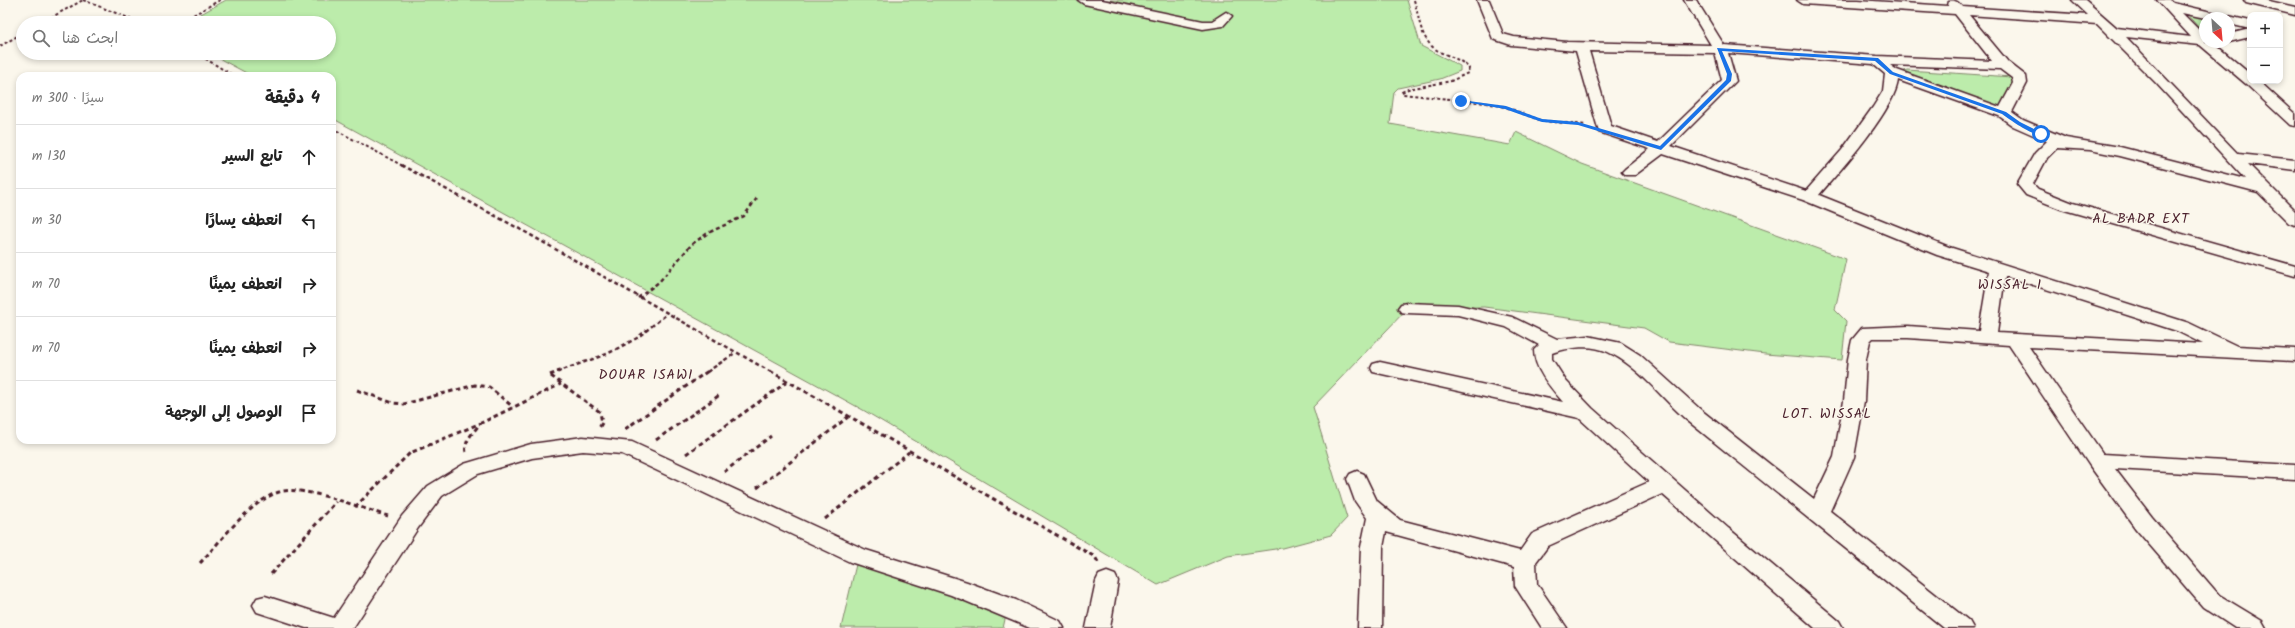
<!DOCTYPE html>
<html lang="ar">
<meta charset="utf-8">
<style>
body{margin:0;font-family:Kalam,"Playpen Sans Arabic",sans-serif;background:#f6f6f6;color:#222;direction:rtl}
.controls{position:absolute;right:12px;top:12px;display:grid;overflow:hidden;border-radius:8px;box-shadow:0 2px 6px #0003}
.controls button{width:36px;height:36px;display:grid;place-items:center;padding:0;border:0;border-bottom:1px solid #e0e0e0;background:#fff;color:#222;font:20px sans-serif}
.compass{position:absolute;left:2199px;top:12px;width:36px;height:36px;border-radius:50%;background:#fff;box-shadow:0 2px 6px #0003;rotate:154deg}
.stop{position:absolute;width:12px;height:12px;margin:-9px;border:3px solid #1a73e8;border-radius:50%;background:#fff}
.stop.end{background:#1a73e8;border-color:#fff;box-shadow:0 1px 4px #0008}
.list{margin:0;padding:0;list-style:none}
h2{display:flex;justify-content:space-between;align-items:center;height:52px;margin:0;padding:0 16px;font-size:17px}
h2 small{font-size:13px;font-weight:400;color:#767676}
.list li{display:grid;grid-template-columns:26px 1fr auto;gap:12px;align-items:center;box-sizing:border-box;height:64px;padding:0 16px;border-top:1px solid #e0e0e0}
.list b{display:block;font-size:15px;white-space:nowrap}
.list em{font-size:13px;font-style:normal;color:#767676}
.icon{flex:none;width:22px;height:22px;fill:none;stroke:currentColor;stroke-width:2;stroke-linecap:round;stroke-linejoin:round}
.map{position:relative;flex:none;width:2295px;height:628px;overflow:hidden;direction:ltr}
.search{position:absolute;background:#fff;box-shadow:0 2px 6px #0003;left:16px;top:16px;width:320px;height:44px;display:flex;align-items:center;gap:10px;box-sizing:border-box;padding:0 14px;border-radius:22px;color:#767676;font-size:15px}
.panel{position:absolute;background:#fff;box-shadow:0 2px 6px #0003;left:16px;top:72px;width:320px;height:372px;border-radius:12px;direction:rtl}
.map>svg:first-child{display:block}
.green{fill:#bcecab;stroke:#83866b}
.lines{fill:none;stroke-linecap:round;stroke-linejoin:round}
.street-casing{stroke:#4a1f2b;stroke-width:3}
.path-far2{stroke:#4a1f2b;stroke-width:2;stroke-dasharray:3 2.5;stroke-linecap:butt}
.path-far1{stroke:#4a1f2b;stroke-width:2.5;stroke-dasharray:4 3;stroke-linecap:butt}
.path{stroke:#4a1f2b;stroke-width:3;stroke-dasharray:4.5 3.5;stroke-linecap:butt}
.street{fill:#fbf7ec;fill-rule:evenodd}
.route{fill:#1a73e8}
.labels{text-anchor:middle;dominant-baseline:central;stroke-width:3;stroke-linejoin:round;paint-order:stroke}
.quarter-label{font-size:14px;letter-spacing:1px;fill:#4a1f2b;stroke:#fbf7ec}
</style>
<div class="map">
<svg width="2295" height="628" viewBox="0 0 2295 628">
<rect width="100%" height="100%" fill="#fbf7ec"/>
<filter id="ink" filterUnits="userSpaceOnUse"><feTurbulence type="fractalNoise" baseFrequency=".025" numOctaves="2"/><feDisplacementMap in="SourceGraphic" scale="8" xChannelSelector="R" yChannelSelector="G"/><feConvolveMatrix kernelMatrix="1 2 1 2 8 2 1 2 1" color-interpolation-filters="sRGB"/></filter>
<g filter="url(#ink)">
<g class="green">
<path d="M226,0H1407L1421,46L1460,66V71L1440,79L1398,88L1394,92L1390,124L1510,145L1516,132L1582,164L1846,259L1835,310L1846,321L1842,360L1765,354L1669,342L1644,328L1484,307L1408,308L1313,407L1347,518L1331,535L1282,548L1228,556L1158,585L863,410L332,118V76H252L209,53H329V23H185Z"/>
<path d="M2186,13L2205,18V35Z"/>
<path d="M1907,70L2012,77L2016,79L2002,105L1999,106L1921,80L1902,72Z"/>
<path d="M858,556L1008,607L1003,628H841Z"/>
</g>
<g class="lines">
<g class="street-casing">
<g id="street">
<path d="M1078,0H1102L1203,21H1212L1226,12L1232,16L1223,26L1203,29L1084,4Z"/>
<path d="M1477,0H1489L1503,34L1514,37L1567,42L1711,45L1684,0H1696L1724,45L1877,56L1992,61L1955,14L1803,4L1797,0H1858L1948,6L1949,1C1956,0 1958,2 1962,7L2088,15L2072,0H2085L2117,28L2191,37L2157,0H2170L2173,3L2250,21V29L2229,24V18H2205L2182,13L2205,36V42H2212L2250,74V81H2259L2295,114V126L2290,125L2246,84L2200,45L2126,37L2238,154L2295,160V170L2248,164L2295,211V225L2289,223L2258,192L2120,156L2090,150L2057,148L2047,158L2033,184L2038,189L2073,203L2295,266V276L2061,209L2026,195L2017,184L2035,153L2047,141L2013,126L1999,116L1898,80C1895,109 1840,171 1819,195L1949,247L2189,323L2237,346L2295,349V361L2029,347L2103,454L2295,465V479L2115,469L2152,517L2219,595L2262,621L2266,628H2235L2203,607L2136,529L2090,466L2009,345L1908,338H1873L1870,341L1866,359L1864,401L1854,457L1830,511L1969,621L1973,628H1944C1859,559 1773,490 1688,421C1662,399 1640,367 1608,352C1592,344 1569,347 1552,353V359L1566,381L1592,408L1728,528L1839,621L1843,628H1815L1662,494L1548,546L1536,562L1537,584L1567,628H1542L1515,586L1514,567L1386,532L1383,547L1382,628H1358L1361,547L1367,518L1355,501L1347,479L1350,474L1357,471L1364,474L1377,501L1400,520L1520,551L1532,534L1649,482L1579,418L1373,372L1371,368L1373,364L1380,362L1563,402C1551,388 1534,369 1534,350L1539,345L1506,327L1458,315L1407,313L1401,312L1398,308L1401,304L1407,303L1458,305L1512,317L1557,339L1588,336L1621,343L1640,355L1701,410L1814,499L1834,457L1844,401L1848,359L1852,340L1862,328L1908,326L1979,331L1989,271L1937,255L1803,200L1663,154L1635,175H1625L1622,172L1625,169L1650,149L1599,132L1576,51L1511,45L1493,39ZM1969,15L2097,24L2156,83L2245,179L2120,147L2066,138L2023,120L2012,112L2027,83L2026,76L2008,62ZM1589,51L1715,53L1722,80L1658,142L1611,126ZM1728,53L1873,64L1885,74L1883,91L1873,107L1842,150L1806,191L1671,146L1736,81ZM1890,65L2000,69L2012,78L2013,83L2000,107L1897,70ZM2005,276L2177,331L2203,344L1997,333Z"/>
<path d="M2244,0H2265L2295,7V15L2246,3Z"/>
<path d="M2250,29V37L2229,42V34Z"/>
<path d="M583,437L632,442L866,550L967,582L1016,600L1060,621L1064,628H1030L951,595L850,562L622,454L583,451L532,458L478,474L442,496L418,528L353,628H306L257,612L253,605L257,598L265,596L334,618L402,516L428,486L464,464L531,444Z"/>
<path d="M1107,572L1115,575L1118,581L1110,628H1086L1096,581L1099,575Z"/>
</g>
</g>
<g class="path-far2">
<path d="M83,0L141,23"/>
<path d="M1414,0C1420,20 1420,43 1442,53C1452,57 1461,60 1469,68L1468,73L1451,81L1408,89L1402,92L1403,94L1486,103L1506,107L1542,121L1586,125"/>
<path d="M41,23L83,0"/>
<path d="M179,23L220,0"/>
<path d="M0,46L23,33"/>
<path d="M196,53L234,76"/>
<path d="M332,128L403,166"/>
</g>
<g class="path-far1">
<path d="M401,165L527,233L771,372"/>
<path d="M638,298L659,282L692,244L708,233L744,216L757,198"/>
<path d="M557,372L607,354L637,338L667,314"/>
<path d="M707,372L735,353"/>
</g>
<g class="path">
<path d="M770,371L1095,557L1098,562"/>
<path d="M550,375L560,371"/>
<path d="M551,376L600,412L602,423L599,428"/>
<path d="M357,390L393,403L404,404L475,385L489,387L513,407"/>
<path d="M625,429L708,371"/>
<path d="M656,440L721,394"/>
<path d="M466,452C463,442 475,430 481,423L561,384"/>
<path d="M686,454L787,382"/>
<path d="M724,472L771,436"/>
<path d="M757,488L848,417"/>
<path d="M355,507L410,453L481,423"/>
<path d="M825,519L909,452"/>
<path d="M200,563C220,542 250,501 279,492C302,484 363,509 388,516"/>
<path d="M271,574L336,502"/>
</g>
<use href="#street" class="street"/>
</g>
</g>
<path class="route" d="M1717,48L1878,58L1893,72L2006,112L2020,122L2044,134C2036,139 2009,119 2002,114L1890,74L1875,61L1722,51L1732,74L1731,81L1661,150L1578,125L1542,122L1505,109L1459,101L1461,100L1506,106L1542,119L1578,122L1660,146L1726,80L1727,74Z"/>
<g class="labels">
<g class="quarter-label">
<text x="2141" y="219">AL BADR EXT</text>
<text x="2010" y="285">WISSAL 1</text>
<text x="646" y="375">DOUAR ISAWI</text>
<text x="1827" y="414">LOT. WISSAL</text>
</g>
</g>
</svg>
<div class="controls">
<button>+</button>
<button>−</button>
</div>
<svg class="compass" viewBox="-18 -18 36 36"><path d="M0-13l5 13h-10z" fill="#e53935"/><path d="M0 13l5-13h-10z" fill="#767676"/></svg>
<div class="stop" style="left:2041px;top:134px"></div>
<div class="stop end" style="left:1461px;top:101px"></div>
<div class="search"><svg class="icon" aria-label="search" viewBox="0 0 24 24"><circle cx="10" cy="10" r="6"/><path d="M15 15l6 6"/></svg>ابحث هنا</div>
<section class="panel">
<h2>4 دقيقة<small>سيرًا · 300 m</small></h2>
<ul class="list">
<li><svg class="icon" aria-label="ahead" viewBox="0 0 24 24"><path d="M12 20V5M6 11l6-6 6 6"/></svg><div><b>تابع السير</b></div><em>130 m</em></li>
<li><svg class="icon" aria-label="left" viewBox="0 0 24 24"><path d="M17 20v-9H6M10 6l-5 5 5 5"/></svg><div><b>انعطف يسارًا</b></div><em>30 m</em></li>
<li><svg class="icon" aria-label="right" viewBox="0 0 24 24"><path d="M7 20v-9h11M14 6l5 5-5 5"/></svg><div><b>انعطف يمينًا</b></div><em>70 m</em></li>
<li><svg class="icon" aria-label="right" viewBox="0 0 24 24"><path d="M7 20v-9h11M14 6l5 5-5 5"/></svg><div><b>انعطف يمينًا</b></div><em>70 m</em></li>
<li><svg class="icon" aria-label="arrive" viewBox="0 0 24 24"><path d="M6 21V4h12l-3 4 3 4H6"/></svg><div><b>الوصول إلى الوجهة</b></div></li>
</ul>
</section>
</div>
